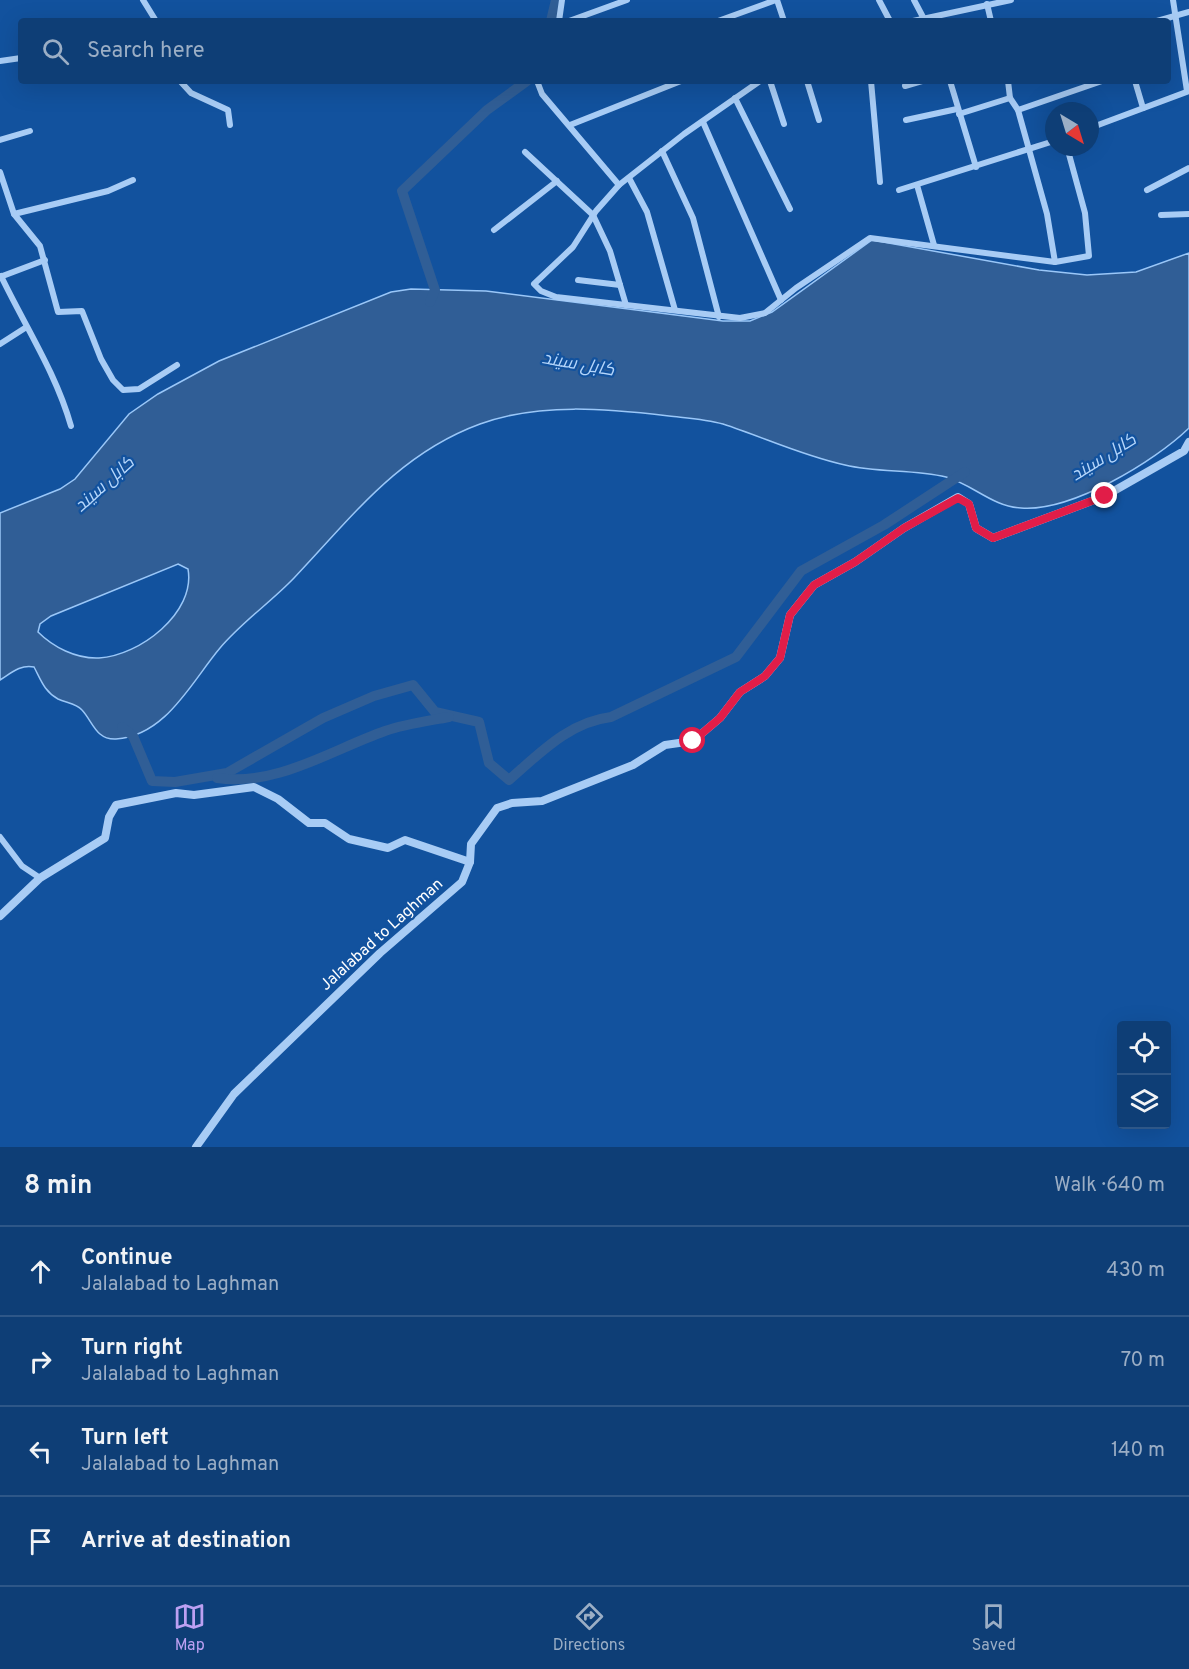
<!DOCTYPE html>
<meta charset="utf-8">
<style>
body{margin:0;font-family:Overpass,Cairo,sans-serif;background:#17457b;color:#f1f3f6}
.controls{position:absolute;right:18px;bottom:18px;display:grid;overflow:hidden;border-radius:6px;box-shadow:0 6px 24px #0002}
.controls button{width:54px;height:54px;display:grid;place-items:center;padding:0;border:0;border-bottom:2px solid #2e5788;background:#0e3e76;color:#f1f3f6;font:30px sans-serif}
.compass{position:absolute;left:1045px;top:102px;width:54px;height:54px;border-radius:50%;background:#0e3e76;box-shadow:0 6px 24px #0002;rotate:142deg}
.stop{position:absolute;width:18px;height:18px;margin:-14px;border:4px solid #e11d48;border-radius:50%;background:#fff}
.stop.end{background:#e11d48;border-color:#fff;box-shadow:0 2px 6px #0008}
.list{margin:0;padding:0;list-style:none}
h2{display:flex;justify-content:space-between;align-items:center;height:78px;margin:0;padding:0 24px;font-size:26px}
h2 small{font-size:20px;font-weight:400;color:#9baec5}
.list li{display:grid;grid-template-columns:39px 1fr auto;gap:18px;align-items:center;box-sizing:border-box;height:90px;padding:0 24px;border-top:2px solid #2e5788}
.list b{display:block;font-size:22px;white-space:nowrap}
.list p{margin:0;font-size:20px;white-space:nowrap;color:#9baec5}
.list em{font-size:20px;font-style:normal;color:#9baec5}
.icon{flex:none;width:33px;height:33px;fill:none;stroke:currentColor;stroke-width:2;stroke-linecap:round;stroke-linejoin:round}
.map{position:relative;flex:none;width:1189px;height:1147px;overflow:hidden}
.search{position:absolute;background:#0e3e76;box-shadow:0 6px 24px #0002;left:18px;right:18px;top:18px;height:66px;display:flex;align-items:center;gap:15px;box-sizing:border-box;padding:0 21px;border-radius:6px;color:#9baec5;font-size:22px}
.sheet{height:438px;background:#0e3e76}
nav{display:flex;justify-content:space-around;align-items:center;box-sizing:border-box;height:84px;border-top:2px solid #2e5788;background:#0e3e76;font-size:16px;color:#9baec5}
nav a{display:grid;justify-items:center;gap:3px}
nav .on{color:#bca0f2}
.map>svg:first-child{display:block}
.water{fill:#305e96;stroke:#9ac7f8;stroke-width:1.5;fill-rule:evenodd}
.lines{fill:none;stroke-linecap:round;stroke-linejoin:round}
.river{stroke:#305e96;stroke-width:10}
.minor{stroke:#a8ccf5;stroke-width:6}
.tertiary{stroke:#a8ccf5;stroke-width:8}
.route{stroke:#e11d48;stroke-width:8}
.labels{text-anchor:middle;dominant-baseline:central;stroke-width:4.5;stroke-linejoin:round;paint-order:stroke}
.street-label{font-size:16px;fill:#fff;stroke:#12529e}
.water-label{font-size:18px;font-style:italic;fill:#b5d6fb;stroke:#12529e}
</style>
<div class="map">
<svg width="1189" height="1147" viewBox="0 0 1189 1147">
<rect width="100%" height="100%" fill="#12529e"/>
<path class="water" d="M872,240L1039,270L1087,275L1136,272L1189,253V428C1154,462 1071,512 1021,508C993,507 972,484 946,477C913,469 878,473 845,465C803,456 763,437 723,424C706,419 687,418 669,416C608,409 540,402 480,424C398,454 352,517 294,578C271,602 242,622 220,648C192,681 166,736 116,739C96,740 93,722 82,710C76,703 66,703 58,699C44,691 41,680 34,667C21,664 11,673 0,680V513L60,489L75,479L129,414L158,394L219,361L391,292L411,289L486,291L723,321H750L772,312ZM178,564L188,569C196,613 139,656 99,658C76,659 53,647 38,632L40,624L51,616Z"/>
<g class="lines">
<g class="river">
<path d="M551,21L556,0"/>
<path d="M430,302L435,290L402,191L487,110L527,81"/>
<path d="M122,727L133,736L152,781L175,782L227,773L323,718L374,696L413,685L435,712L479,722L489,763L509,780C540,753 569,722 611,717L736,657L801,571L884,525L965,472"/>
<path d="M217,778C276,787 331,750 385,731C405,724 428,721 449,717"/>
</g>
<g class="minor">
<path d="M143,0L156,21"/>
<path d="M777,0L784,21"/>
<path d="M879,0L890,21"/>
<path d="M914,0L924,19"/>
<path d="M1173,0L1187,91"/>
<path d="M987,4L991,21"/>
<path d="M559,21L562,0"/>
<path d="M569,21L627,0"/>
<path d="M718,21L776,0"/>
<path d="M849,21H853"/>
<path d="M913,21L1011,0"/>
<path d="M1157,21L1189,12"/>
<path d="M0,61L21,58"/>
<path d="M180,81L191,93L228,110L230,125"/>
<path d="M537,81L542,94L619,185"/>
<path d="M760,81L684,134L619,185L596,211L573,247L534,284L541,291L556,297L740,318L765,313L796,288L870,238L1055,262L1089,256L1085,213L1067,147"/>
<path d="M770,81L784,124"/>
<path d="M807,81L819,120"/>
<path d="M871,81L880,182"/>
<path d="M950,81L976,167"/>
<path d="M1008,81L1010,98L1018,110L1047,214L1055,262"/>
<path d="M1135,81L1143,108"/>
<path d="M905,86L922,81"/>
<path d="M735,98L790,209"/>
<path d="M1018,110L1102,81"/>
<path d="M959,114L1010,98"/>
<path d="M906,120L957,109"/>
<path d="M703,122L781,300"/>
<path d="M570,125L681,81"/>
<path d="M1090,128L1189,91"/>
<path d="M0,140L30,131"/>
<path d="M662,151L693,218L719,317"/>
<path d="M525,152L593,215L610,251L626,305"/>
<path d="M0,172L14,214L40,246L58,312L82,311L101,359L113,380L123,390L139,389L177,365"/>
<path d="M629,178L647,212L675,310"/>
<path d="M917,185L934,245"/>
<path d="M899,190L1054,141"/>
<path d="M1147,190L1189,168"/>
<path d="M14,214L108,191L133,180"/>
<path d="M1161,215L1189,214"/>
<path d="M494,230L557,181"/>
<path d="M1,276C25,326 56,373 71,426"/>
<path d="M0,277L45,260"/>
<path d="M578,280L620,285"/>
<path d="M0,344L25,328"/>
<path d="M0,837L22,866L40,878"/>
</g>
<g class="tertiary">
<path d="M0,916L40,878L105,838L109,817L116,805L176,793L194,795L254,787L278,799L309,823H325L349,839L388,848L405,840L470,862"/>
<path d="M196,1147L234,1094L380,953L462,882L470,862L471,844L497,808L512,803L542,801L633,765L665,745L693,741L720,718L740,692L765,676L780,658L790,615L814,585L855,562L904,528L958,497L969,504L976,528L993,538L1105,496L1184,451L1189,442"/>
</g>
</g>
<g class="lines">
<path class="route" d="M693,741L720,718L740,692L765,676L780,658L790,615L814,585L855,562L904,528L958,498L969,504L976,528L993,538L1105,496"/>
</g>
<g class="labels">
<g class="street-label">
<text transform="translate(382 935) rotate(-42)">Jalalabad to Laghman</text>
</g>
<g class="water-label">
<text transform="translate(578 365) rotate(10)">کابل سيند</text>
<text transform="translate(1104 458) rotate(-32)">کابل سيند</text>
<text transform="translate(105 485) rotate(-42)">کابل سيند</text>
</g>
</g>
</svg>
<div class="controls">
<button><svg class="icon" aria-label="locate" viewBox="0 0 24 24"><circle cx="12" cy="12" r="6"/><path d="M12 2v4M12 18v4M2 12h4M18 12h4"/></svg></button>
<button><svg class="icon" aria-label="layers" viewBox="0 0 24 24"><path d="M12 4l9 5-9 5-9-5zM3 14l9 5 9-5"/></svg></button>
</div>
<svg class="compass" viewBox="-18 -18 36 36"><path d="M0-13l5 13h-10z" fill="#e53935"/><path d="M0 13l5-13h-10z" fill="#9baec5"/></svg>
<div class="stop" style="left:693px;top:741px"></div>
<div class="stop end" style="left:1105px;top:496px"></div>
<div class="search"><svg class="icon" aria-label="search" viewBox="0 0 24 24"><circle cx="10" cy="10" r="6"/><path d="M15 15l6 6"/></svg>Search here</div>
</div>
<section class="sheet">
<h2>8 min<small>Walk · 640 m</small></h2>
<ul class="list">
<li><svg class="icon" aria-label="ahead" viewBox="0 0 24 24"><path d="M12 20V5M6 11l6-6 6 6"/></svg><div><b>Continue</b><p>Jalalabad to Laghman</p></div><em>430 m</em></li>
<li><svg class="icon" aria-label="right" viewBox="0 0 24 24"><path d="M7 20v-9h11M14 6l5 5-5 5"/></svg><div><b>Turn right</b><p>Jalalabad to Laghman</p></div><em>70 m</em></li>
<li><svg class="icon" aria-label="left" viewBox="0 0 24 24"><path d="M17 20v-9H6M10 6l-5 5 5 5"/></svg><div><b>Turn left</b><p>Jalalabad to Laghman</p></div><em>140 m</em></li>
<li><svg class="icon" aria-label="arrive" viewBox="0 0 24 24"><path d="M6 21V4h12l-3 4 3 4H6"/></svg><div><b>Arrive at destination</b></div></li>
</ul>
</section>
<nav>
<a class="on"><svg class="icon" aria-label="map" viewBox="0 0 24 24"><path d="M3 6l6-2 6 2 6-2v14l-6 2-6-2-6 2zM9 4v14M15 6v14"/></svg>Map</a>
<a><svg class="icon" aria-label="directions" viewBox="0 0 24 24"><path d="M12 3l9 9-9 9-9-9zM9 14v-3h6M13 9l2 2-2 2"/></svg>Directions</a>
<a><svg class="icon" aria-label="saved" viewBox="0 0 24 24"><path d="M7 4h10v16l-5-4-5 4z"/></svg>Saved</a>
</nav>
